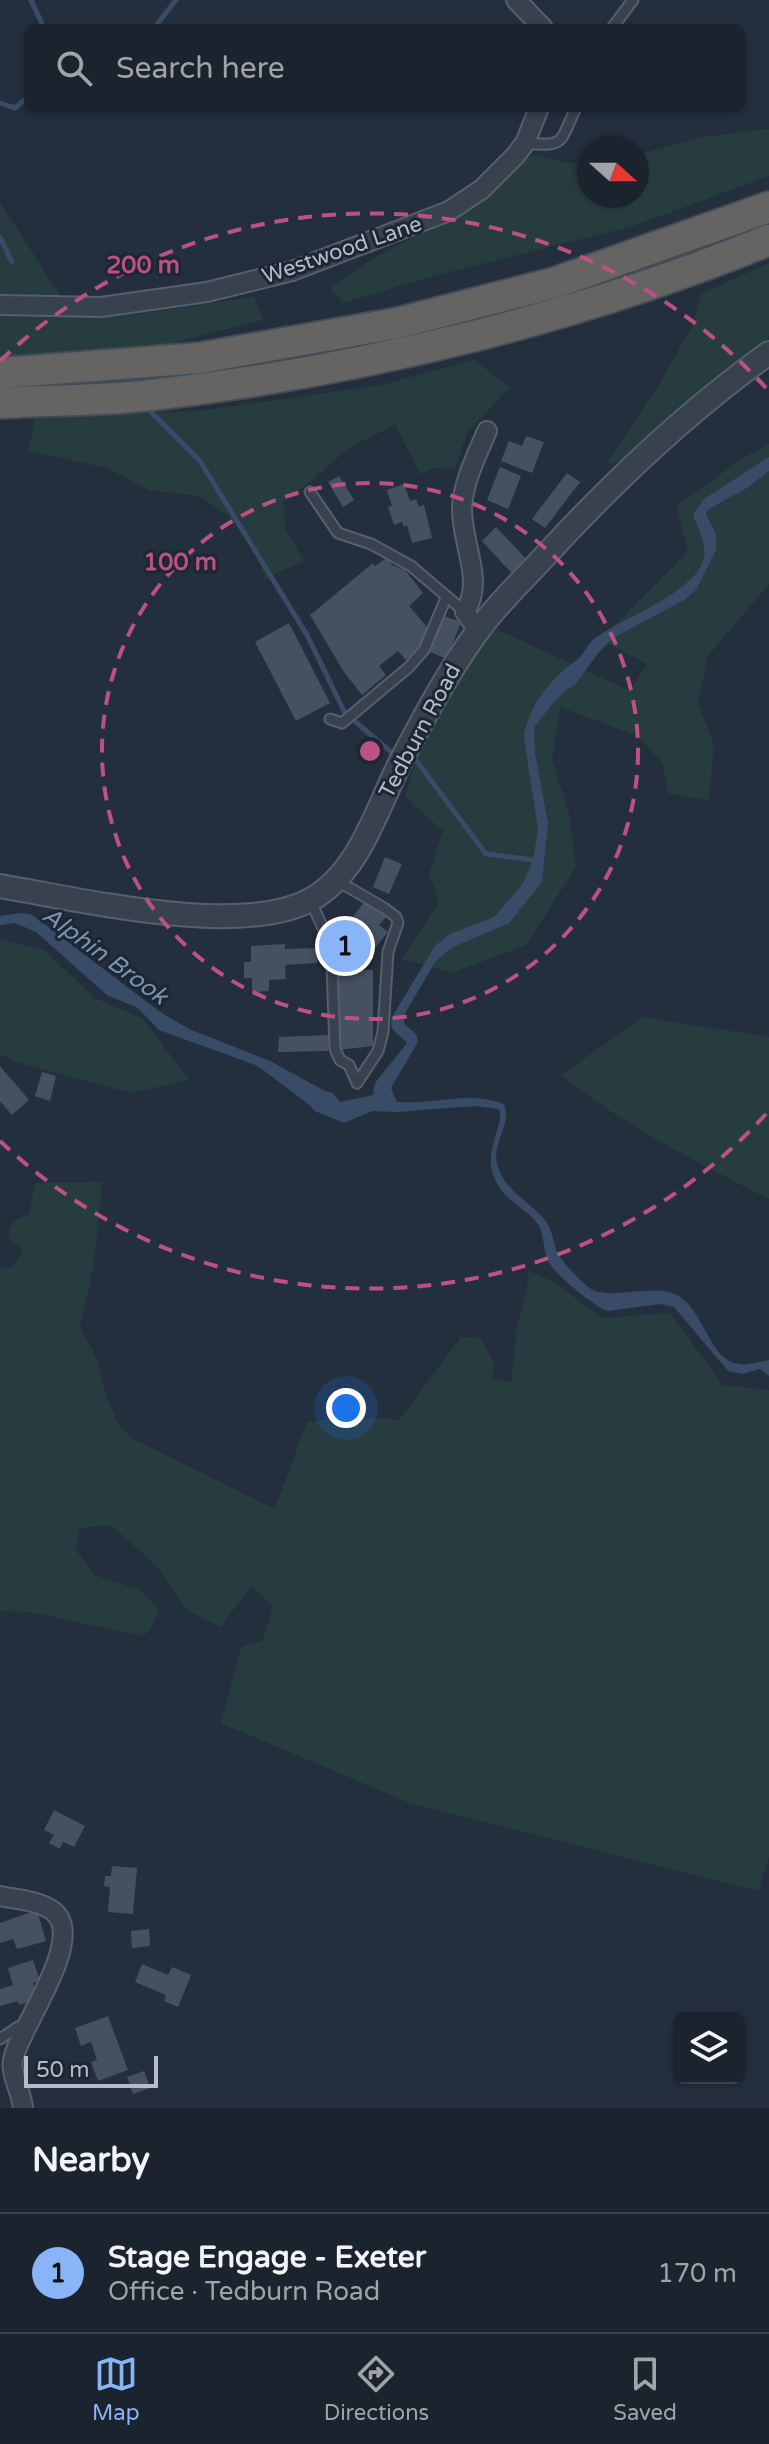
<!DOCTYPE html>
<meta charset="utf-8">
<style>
body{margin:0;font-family:"Varela Round",sans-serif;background:#242b36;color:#f1f3f6}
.controls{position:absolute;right:24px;bottom:24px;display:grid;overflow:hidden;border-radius:12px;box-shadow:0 2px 6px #0004}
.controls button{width:72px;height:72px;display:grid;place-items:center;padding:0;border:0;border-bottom:2px solid #39404a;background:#1b232e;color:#f1f3f6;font:40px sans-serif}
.compass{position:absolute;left:577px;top:136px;width:72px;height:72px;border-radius:50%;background:#1b232e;box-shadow:0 2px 6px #0004;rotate:111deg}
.scale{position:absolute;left:24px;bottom:20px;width:134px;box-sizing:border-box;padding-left:8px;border:4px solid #b4bcc9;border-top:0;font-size:22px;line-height:28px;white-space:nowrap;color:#b4bcc9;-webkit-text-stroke:6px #1d2633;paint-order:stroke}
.you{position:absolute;left:346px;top:1408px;width:28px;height:28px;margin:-20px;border:6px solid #fff;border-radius:50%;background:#1a73e8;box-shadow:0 0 0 12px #1a73e833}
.badge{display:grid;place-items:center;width:52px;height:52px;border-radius:50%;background:#8ab4f8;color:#111;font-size:26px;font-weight:700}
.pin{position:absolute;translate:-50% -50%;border:4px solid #fff;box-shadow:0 2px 8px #0006}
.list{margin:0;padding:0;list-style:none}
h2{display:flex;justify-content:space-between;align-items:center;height:104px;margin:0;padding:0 32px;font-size:34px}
h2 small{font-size:26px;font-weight:400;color:#a0a4aa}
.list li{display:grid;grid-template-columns:52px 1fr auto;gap:24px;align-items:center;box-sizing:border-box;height:120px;padding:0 32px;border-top:2px solid #39404a}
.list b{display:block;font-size:30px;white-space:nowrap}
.list p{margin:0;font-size:26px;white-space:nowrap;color:#a0a4aa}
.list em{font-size:26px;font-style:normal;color:#a0a4aa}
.icon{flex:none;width:44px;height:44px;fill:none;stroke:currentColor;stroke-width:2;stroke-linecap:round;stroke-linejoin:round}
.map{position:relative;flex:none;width:769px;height:2108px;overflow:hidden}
.search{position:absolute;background:#1b232e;box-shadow:0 2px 6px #0004;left:24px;right:24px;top:24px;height:88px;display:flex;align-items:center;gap:20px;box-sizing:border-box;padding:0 28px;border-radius:12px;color:#a0a4aa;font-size:30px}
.sheet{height:224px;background:#1b232e}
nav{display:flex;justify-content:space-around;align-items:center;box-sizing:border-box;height:112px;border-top:2px solid #39404a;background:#1b232e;font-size:22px;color:#a0a4aa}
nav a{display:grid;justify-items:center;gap:4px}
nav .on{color:#8ab4f8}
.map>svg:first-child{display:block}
.green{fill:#263c3f}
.water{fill:#394c67}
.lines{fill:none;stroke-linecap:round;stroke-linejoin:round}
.stream{stroke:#394c67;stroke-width:5}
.building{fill:#455162}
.service-casing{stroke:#565f6c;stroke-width:13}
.minor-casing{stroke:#565f6c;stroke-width:22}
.tertiary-casing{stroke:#565f6c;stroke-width:26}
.trunk-casing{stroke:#434c59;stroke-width:34}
.service{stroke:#38414e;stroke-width:9}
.minor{stroke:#38414e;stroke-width:18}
.tertiary{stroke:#38414e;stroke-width:22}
.trunk{stroke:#656462;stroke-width:30}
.ring{fill:none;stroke:#bd5182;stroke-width:4;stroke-dasharray:14 10}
.labels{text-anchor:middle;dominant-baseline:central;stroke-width:6;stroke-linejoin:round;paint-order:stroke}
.street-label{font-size:22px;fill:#b4bcc9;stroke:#1d2633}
.water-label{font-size:24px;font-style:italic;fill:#7c92b1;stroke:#1d2633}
.centre{fill:#bd5182;stroke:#1d2633;stroke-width:4}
.ring-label{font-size:24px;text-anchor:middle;font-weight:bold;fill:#bd5182;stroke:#1d2633;stroke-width:6;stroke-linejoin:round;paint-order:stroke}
</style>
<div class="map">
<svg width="769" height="2108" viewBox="0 0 769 2108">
<rect width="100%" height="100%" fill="#242f3e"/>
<g class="green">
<path d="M769,129V176L633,226L433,276L343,303L330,287L373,259L462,211L514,161L535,155L566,163L589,161V196H637V155L702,137Z"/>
<path d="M0,203L74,316L138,314L254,297L263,320L164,345L0,356Z"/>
<path d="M769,263V336L636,456L606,465L656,389L693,325L701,294Z"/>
<path d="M474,360L510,387L467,433L455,469L435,468L420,474L395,425L354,445L333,461L314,479L283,501L286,530L304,561L265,579L255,544L225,513L199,496L149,490L107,468L29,451L35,419L199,411L381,385Z"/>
<path d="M769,444V584L708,656L698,704L714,745L709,801L668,793L663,764L638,736L560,707L552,760L569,813L576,867L526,945L452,973L402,959L439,902L429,874L443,831L405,797L425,730L462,659L494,628L630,691L647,664L601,640L688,551L676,506L743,458Z"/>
<path d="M0,939L44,950L95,998L143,1019L189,1080L131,1093L16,1062L0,1054Z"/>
<path d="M643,1017L769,1037V1199C697,1162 624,1126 561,1075Z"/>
<path d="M102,1182L94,1265L80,1326L97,1359L107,1398L119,1425L133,1439L275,1509L307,1422L355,1416L399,1420L461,1337L480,1338L495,1363L491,1379L511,1382L517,1326L527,1291L528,1271L552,1281L603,1318L670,1313L723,1385L769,1390V1856L759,1891L412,1804L221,1723L241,1647L263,1640L273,1605L251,1587L220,1627L187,1610L157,1566L111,1525L80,1528L75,1549L95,1575L140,1590L159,1610L150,1631L141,1636L31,1612L0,1611V1269L13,1267L23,1250L9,1238C8,1222 16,1220 29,1214L35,1183Z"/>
</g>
<path class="water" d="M769,457V471L747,488L707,510L706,515L716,534V550L696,590L684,600L613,638L599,652L575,685L567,689L552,704L534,728L535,753L548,823L542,882L509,923L451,948L435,962L404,1015V1024L416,1034L418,1042L391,1088L397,1102C434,1105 468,1090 504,1104C512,1125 492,1142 497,1163C502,1188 528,1201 544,1219C553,1229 552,1240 557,1252C561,1261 586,1288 595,1291C622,1299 654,1282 680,1297C704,1312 710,1361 739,1364C748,1366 759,1362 769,1360V1376L760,1369L742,1374L728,1371L674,1307L661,1304L607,1311C593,1305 559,1278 550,1264C541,1250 547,1233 534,1219C518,1204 501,1198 493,1174C484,1151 505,1124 499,1109L474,1106L397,1112L372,1111L344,1123L315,1111L308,1104L258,1066L159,1030L138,1008L107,995L36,932L15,923L0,925V916L21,913L31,914L160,1012L189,1029L270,1061L325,1091L333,1093L340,1102L373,1095L375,1083L407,1043C399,1033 388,1032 392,1017L435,946L450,934L494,917L522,885L533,860L538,829L524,738C526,708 554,675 578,659C584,654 587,645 593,640C619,619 693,594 703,561C708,543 698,531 693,514L704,499Z"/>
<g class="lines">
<g class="stream">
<path d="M31,0L44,28"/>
<path d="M154,28L176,0"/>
<path d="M0,103L15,108L28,97"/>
<path d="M0,237L12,262"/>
<path d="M150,411L200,461L307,635L345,713L391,752"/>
<path d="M415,759L486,854L533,860L538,863"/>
</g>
</g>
<g class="building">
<path d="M526,436L544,442L532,473L501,461L509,441L522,446Z"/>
<path d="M500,467L521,476L508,509L487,500Z"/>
<path d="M567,473L580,482L545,528L532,519Z"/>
<path d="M339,476L354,500L343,507L328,482Z"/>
<path d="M404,484L410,501L416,499L419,507L424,505L432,538L412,543L407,525L404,527L402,522L394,525L388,507L392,506L387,490Z"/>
<path d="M496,527L532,565L517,579L482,541Z"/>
<path d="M387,558L392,565L405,570L423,593L409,606L427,627L421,647L406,660L398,651L379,666L386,675L362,695L344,672L310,615L373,563L375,566Z"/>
<path d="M444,616L461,622L447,659L430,652Z"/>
<path d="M289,623L330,703L296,721L255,642Z"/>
<path d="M385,857L402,864L389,894L373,887Z"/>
<path d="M366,900L386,917L379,925L388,932L362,964L350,954L345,958L330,945Z"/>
<path d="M285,944V949L317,948L318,963L285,965L286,979L269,980V991L252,992V978H244V962H251V946Z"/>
<path d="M337,964H354V970H373V1046L338,1050Z"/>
<path d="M329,1035L328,1051L278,1052L279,1037Z"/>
<path d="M0,1066L29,1100L12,1115L0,1101Z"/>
<path d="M42,1072L56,1076L50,1101L35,1096Z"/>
<path d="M54,1810L85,1826L74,1847L63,1842L60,1849L49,1843L54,1835L44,1830Z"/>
<path d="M112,1866L137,1868L133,1914L108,1912L110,1887L104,1886L105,1876H111Z"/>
<path d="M37,1910L46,1941L17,1949L13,1939L0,1943V1923Z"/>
<path d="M149,1929L150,1946L132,1948L131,1931Z"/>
<path d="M33,1960L40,1981L33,1983L38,1999L19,2005L18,2001L0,2006V1989L13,1985L8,1968Z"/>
<path d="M142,1964L168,1975L172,1967L191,1975L178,2007L164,2001L166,1995L135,1982Z"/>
<path d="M108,2016L128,2070L98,2081L91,2062L97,2060L91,2042L81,2046L75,2028Z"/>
<path d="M144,2071L150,2088L133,2094L127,2077Z"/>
</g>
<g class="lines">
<g class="service-casing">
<g id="service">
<path d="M612,28L633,0"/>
<path d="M525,143C566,147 559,143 576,108"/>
<path d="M310,492L338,533L371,544L411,566L465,612"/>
<path d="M330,719L342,723L409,667L424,650L446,598"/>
<path d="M336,880L384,908L396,917L398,923L388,952L383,1032L378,1051L357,1083"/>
<path d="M310,900L324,930L332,966L335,1049L340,1060L349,1065L357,1083"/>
<path d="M0,2039L18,2027L25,2026"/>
</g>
</g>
<g class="minor-casing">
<g id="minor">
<path d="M516,0L543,28"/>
<path d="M0,305L101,307L207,292L292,271L449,211L482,189L515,156L525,143L539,108"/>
<path d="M478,630L465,612C485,580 461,543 462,508C463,482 477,455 487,431"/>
<path d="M0,1896C18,1900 38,1900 53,1911C88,1938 18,2029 13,2060C10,2074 22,2093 23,2108"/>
</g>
</g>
<g class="tertiary-casing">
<path id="tertiary" d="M0,886C78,899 239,938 310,900C359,874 377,808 401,761C424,717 448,672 477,632C497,604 523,580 546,555C613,482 688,411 769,353"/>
</g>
<g class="trunk-casing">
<g id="trunk">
<path d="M0,373L200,358L398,323L554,283L769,207"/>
<path d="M0,403C50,400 102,401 152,395C360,371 575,319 769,240"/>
</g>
</g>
<use href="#service" class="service"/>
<use href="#minor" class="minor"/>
<use href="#tertiary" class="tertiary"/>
<use href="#trunk" class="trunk"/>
</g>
<g class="ring">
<circle cx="370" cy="751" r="268"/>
<path d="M766 1114A537 537 0 0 1 0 1141M0 361A537 537 0 0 1 766 388"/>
</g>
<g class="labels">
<g class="street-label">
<text transform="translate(342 250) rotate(-19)">Westwood Lane</text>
<text transform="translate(420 731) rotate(-62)">Tedburn Road</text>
</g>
<g class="water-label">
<text transform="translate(105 956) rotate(36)">Alphin Brook</text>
</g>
</g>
<circle cx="370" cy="751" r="12" class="centre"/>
<g class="ring-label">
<text x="143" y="273">200 m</text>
<text x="180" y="570">100 m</text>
</g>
</svg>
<div class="controls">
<button><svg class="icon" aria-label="layers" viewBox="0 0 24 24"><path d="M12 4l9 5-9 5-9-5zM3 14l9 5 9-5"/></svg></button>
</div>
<svg class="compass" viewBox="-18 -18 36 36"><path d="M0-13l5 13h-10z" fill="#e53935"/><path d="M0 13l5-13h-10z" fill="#a0a4aa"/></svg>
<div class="scale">50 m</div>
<div class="you"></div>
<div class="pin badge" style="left:345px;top:946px">1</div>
<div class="search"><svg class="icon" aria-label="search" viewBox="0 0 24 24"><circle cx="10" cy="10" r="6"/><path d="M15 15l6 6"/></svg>Search here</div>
</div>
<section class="sheet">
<h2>Nearby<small></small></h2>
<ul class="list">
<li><span class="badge">1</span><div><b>Stage Engage - Exeter</b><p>Office · Tedburn Road</p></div><em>170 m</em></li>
</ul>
</section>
<nav>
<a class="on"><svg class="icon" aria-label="map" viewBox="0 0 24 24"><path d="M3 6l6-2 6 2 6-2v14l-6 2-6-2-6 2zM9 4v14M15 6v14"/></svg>Map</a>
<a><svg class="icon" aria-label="directions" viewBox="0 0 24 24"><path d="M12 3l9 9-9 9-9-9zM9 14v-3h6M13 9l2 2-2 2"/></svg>Directions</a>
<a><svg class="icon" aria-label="saved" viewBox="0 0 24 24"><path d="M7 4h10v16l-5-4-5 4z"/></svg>Saved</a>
</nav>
